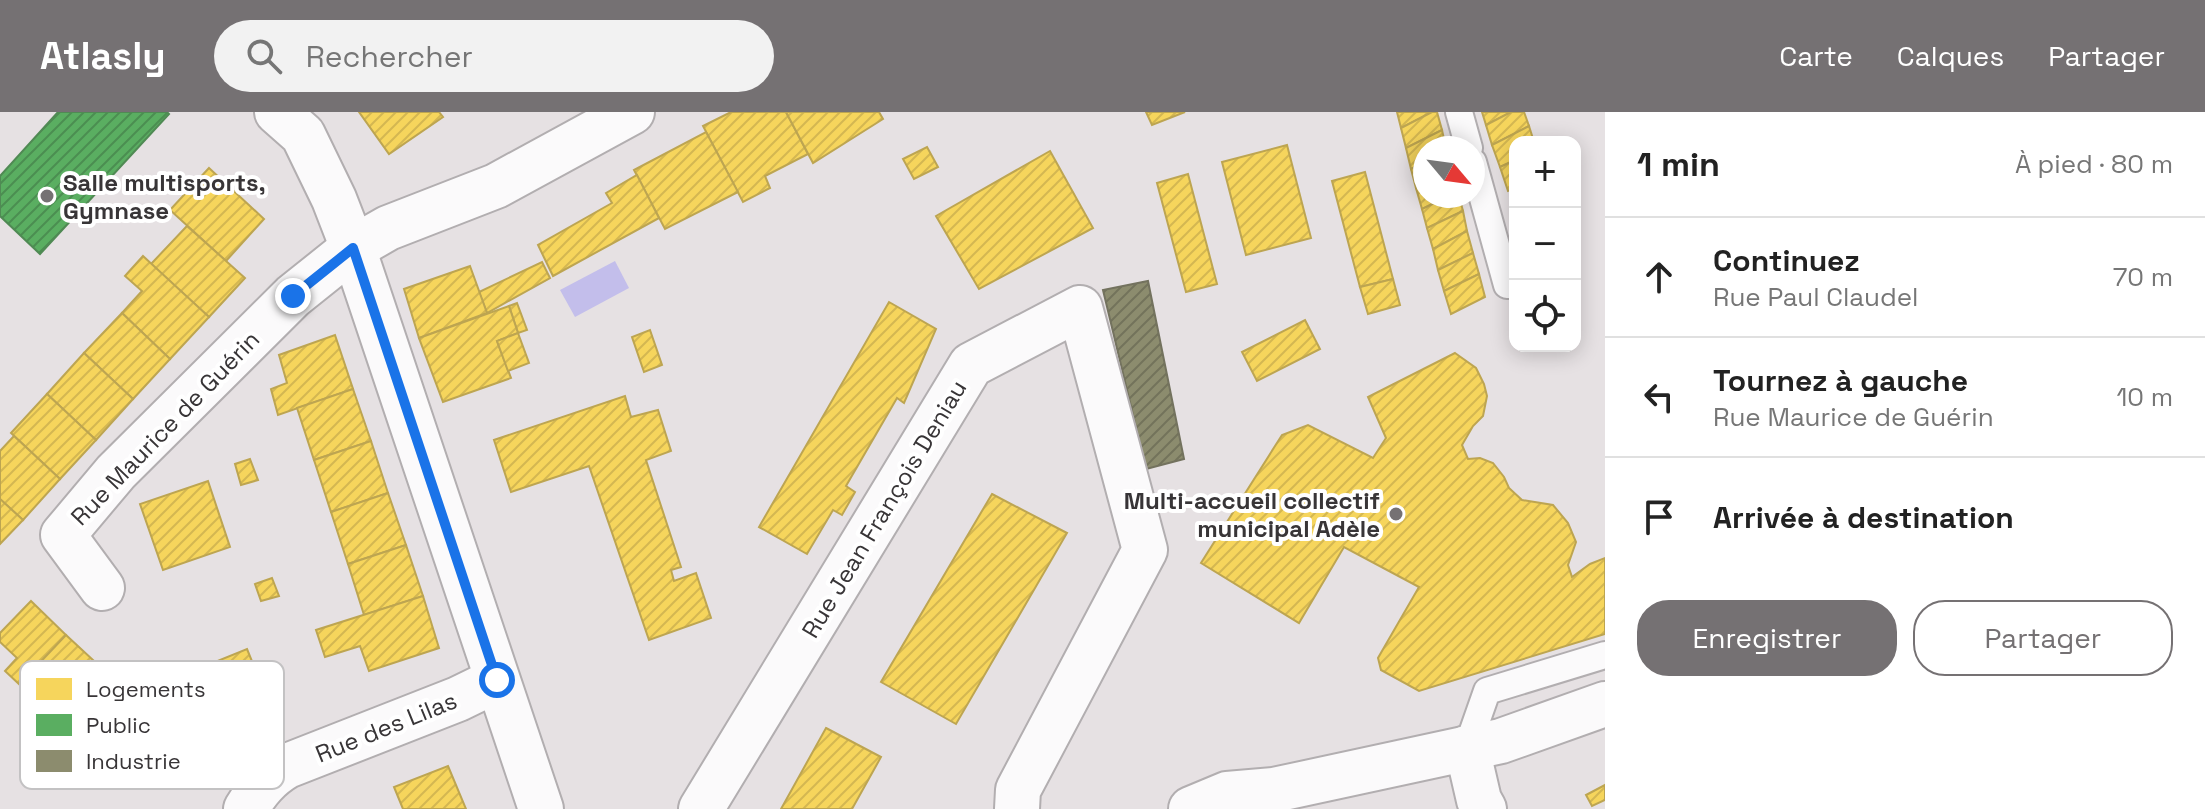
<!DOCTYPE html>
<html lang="fr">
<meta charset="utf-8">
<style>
body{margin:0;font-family:"Space Grotesk",sans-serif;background:#f2f2f2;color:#222}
.controls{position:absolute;right:24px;top:24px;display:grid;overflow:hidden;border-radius:16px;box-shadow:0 4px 20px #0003}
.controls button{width:72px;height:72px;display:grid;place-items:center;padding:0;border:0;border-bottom:2px solid #e0e0e0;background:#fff;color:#222;font:40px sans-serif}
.compass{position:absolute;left:1413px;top:24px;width:72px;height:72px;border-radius:50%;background:#fff;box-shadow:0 4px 20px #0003;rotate:119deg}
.stop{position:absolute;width:24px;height:24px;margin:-18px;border:6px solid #1a73e8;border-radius:50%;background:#fff}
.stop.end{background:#1a73e8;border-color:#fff;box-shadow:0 2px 8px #0008}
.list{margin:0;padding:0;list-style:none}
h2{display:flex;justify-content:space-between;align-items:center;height:104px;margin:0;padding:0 32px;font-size:34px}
h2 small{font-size:26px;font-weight:400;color:#767676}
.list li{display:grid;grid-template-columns:52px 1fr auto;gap:24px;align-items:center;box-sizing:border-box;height:120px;padding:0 32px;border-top:2px solid #e0e0e0}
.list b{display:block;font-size:30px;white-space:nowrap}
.list p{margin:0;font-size:26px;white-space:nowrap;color:#767676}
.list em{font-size:26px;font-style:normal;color:#767676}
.actions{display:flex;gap:16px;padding:24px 32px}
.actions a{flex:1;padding:18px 0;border:2px solid #757173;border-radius:32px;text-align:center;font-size:28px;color:#757173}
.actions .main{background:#757173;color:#fff}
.icon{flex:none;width:44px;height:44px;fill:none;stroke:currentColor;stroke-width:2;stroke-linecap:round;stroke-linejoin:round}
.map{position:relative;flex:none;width:1605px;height:697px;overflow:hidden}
header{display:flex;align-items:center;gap:48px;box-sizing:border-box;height:112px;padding:0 40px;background:#757173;color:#fff}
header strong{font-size:38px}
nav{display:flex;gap:44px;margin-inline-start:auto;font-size:28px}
.search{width:560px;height:72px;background:#f2f2f2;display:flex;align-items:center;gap:20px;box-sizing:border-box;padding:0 28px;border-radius:44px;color:#767676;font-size:30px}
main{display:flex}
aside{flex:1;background:#fff}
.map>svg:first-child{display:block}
.water{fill:#c3beeb}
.homes{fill:url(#homes-hatch);stroke:#bda551;stroke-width:2}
.public{fill:url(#public-hatch);stroke:#508a54;stroke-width:2}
.industry{fill:url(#industry-hatch);stroke:#73725e;stroke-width:2}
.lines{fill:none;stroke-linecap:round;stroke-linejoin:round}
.lane-casing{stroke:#b2aeb0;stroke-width:30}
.street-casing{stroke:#b2aeb0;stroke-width:48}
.lane{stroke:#fbfafb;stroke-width:26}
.street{stroke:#fbfafb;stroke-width:44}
.route{stroke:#1a73e8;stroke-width:10}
.poi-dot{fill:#757173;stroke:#fff;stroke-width:3}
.labels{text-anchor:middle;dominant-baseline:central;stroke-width:8;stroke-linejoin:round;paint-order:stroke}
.poi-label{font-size:24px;font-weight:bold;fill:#383537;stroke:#fff;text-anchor:start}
.street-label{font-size:24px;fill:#383537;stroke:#fff}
.key{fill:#fff;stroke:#c3c2c3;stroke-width:2}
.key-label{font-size:22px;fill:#383537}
</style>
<header>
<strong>Atlasly</strong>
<div class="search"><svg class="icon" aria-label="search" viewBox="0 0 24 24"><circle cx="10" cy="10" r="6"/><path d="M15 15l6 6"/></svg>Rechercher</div>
<nav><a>Carte</a><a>Calques</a><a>Partager</a></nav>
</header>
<main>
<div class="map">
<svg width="1605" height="697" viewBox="0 0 1605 697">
<defs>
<pattern id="homes-hatch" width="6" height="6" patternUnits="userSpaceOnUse" patternTransform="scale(2)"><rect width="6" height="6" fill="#f6d55c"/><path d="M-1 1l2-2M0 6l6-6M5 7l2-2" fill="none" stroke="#d4b751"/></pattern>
<pattern id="public-hatch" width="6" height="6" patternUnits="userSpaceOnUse" patternTransform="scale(2)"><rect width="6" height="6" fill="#5aae61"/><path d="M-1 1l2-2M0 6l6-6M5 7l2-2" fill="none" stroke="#4b8e51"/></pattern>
<pattern id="industry-hatch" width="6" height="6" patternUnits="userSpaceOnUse" patternTransform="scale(2)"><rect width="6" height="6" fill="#8c8c6e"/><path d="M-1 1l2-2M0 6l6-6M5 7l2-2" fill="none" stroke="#73735b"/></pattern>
</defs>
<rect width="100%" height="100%" fill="#e6e1e3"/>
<path class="water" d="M615,149L629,176L575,205L560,178Z"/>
<g class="homes">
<path d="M359,0H439L443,5L389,42Z"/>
<path d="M731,0H786L808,42L765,64L770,76L743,90L703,14Z"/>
<path d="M786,0H879L883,7L813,51Z"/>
<path d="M1146,0H1185L1152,13Z"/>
<path d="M1397,0H1432L1401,16Z"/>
<path d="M1432,0H1437L1442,18L1406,36L1401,16Z"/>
<path d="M1482,0H1511L1486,13Z"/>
<path d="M1511,0H1524L1529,14L1492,33L1486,13Z"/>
<path d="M1529,14L1534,30H1515V48L1500,55L1492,33Z"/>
<path d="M1442,18L1446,36H1425V50L1411,57L1406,36Z"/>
<path d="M706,20L738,80L665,117L634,58Z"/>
<path d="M1287,33L1311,126L1246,143L1222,50Z"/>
<path d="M927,35L938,55L914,67L903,47Z"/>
<path d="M1050,39L1093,116L979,177L936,104Z"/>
<path d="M1515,48V76L1508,79L1500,55Z"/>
<path d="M1425,50V72L1416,76L1411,57Z"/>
<path d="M209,56L264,107L226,149L170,98Z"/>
<path d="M1365,60L1393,167L1360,175L1332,69Z"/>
<path d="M1188,62L1217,172L1186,180L1157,71Z"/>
<path d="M637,63L659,106L553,164L538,133L612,91L606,81Z"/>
<path d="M1425,72V84H1449L1422,97L1416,76Z"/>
<path d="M1449,84H1459L1463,99L1427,116L1422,97Z"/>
<path d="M1463,99L1467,119L1433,137L1427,116Z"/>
<path d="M187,114L245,166L209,205L151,152Z"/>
<path d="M1467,119L1473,141L1438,158L1433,137Z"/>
<path d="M1473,141L1479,162L1444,179L1438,158Z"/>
<path d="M143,144L209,205L170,247L122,201L142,179L125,164Z"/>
<path d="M542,150L550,166L487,201L479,180Z"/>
<path d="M470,154L487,201L419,226L404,177Z"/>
<path d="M1479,162L1485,185L1451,202L1444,179Z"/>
<path d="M1393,167L1400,193L1368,202L1360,175Z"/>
<path d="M889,190L936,217L904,291L897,286L846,374L855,380L842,403L833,398L807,442L759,415Z"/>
<path d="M517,191L527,218L518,221L509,194Z"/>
<path d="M509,194L518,221L497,229L511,266L443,290L419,226Z"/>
<path d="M122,201L170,247L133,287L84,241Z"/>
<path d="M1305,208L1320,237L1257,269L1242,240Z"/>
<path d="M650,218L662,253L644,260L632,225Z"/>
<path d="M518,221L529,251L508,259L497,229Z"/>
<path d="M335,223L353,277L278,303L271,277L287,271L279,243Z"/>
<path d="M84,241L133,287L96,328L47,282Z"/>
<path d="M1455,241L1476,256L1484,272L1487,284L1483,304L1473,314L1462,333L1468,347L1480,346L1493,351L1504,365L1509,376L1522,388L1553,393L1568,411L1576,430L1568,453L1572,465L1590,452L1605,446V522L1419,579L1381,558L1378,546L1419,475L1344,435L1299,511L1201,451L1282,323L1308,313L1373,346L1386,326L1368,285Z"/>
<path d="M353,277L371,329L314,348L297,296Z"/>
<path d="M47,282L96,328L60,367L11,321Z"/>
<path d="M625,284L631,305L658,298L671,339L646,348L681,455L671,458L674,469L696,461L711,506L649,528L589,354L511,380L494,328Z"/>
<path d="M14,324L60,367L23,408L0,387V339Z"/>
<path d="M371,329L388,381L331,400L314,348Z"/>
<path d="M250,347L258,368L241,373L235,352Z"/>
<path d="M208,369L230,435L163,458L140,392Z"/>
<path d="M388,381L406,433L348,452L331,400Z"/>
<path d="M992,382L1067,421L956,612L881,570Z"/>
<path d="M0,387L23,408L0,432Z"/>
<path d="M406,433L423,484L364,503L348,452Z"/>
<path d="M272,466L279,484L261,489L255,472Z"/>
<path d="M423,484L439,536L369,559L360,534L325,545L316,518Z"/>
<path d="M31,489L66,523L20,573L5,559L17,546L0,530V521Z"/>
<path d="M66,523L107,561L70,600L29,562Z"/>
<path d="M247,537L275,606L208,633L199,610L187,615L168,569Z"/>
<path d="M826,616L881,645L852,697H781Z"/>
<path d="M448,654L466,697H403L394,675Z"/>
<path d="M1605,673V688L1592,694L1586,683Z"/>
</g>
<path class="public" d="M58,0H167L169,2L40,142L0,104V64Z"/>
<path class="industry" d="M1148,169L1184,347L1146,357L1103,178Z"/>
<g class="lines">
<g class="lane-casing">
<g id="lane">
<path d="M1459,0L1469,36"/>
<path d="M1473,50L1507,173"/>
<path d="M1467,636L1487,579L1605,543"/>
</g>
</g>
<g class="street-casing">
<g id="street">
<path d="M277,0L303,23L334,87L353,136L541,697"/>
<path d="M102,476L63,423L116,360L293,184L353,136L388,116L496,74L632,0"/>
<path d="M1467,636L1479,688L1484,697"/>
<path d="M246,697C257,679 268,665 287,654L458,587L497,568"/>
<path d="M701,697L971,253L1080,196L1145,438L1018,678L1017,697"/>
<path d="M1191,697L1227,682L1274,678L1501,629L1605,592"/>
</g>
</g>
<use href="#lane" class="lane"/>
<use href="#street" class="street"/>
</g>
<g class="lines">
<path class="route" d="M293,184L353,136L497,568"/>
</g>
<g class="poi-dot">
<circle cx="47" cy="84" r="8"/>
<circle cx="1396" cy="402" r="8"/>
</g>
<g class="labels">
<g class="poi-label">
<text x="63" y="70">Salle multisports,<tspan x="63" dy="28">Gymnase</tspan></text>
<text x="1380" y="388" text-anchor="end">Multi-accueil collectif<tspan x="1380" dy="28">municipal Adèle</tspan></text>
</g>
<g class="street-label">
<text transform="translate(165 316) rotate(-46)">Rue Maurice de Guérin</text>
<text transform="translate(884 397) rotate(-59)">Rue Jean François Deniau</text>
<text transform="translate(386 615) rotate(-22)">Rue des Lilas</text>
</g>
</g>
<rect x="20" y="549" width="264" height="128" rx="12" class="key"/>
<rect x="36" y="566" width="36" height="22" fill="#f6d55c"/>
<rect x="36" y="602" width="36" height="22" fill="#5aae61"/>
<rect x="36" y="638" width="36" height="22" fill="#8c8c6e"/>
<g class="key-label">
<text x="86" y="585">Logements</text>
<text x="86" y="621">Public</text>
<text x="86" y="657">Industrie</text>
</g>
</svg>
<div class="controls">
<button>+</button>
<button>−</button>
<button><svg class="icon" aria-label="locate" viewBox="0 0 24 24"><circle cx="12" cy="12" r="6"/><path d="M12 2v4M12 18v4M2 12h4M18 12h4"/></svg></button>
</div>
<svg class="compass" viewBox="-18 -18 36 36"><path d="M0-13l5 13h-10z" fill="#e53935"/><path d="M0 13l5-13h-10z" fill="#767676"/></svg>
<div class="stop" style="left:497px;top:568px"></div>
<div class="stop end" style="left:293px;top:184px"></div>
</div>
<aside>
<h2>1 min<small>À pied · 80 m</small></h2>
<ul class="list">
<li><svg class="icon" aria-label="ahead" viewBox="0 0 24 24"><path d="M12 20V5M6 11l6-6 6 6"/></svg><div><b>Continuez</b><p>Rue Paul Claudel</p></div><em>70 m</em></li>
<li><svg class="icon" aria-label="left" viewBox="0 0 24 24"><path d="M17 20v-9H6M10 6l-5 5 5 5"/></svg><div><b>Tournez à gauche</b><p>Rue Maurice de Guérin</p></div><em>10 m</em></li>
<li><svg class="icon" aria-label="arrive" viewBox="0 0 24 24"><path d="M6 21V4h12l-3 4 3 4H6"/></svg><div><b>Arrivée à destination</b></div></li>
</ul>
<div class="actions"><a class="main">Enregistrer</a><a>Partager</a></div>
</aside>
</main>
